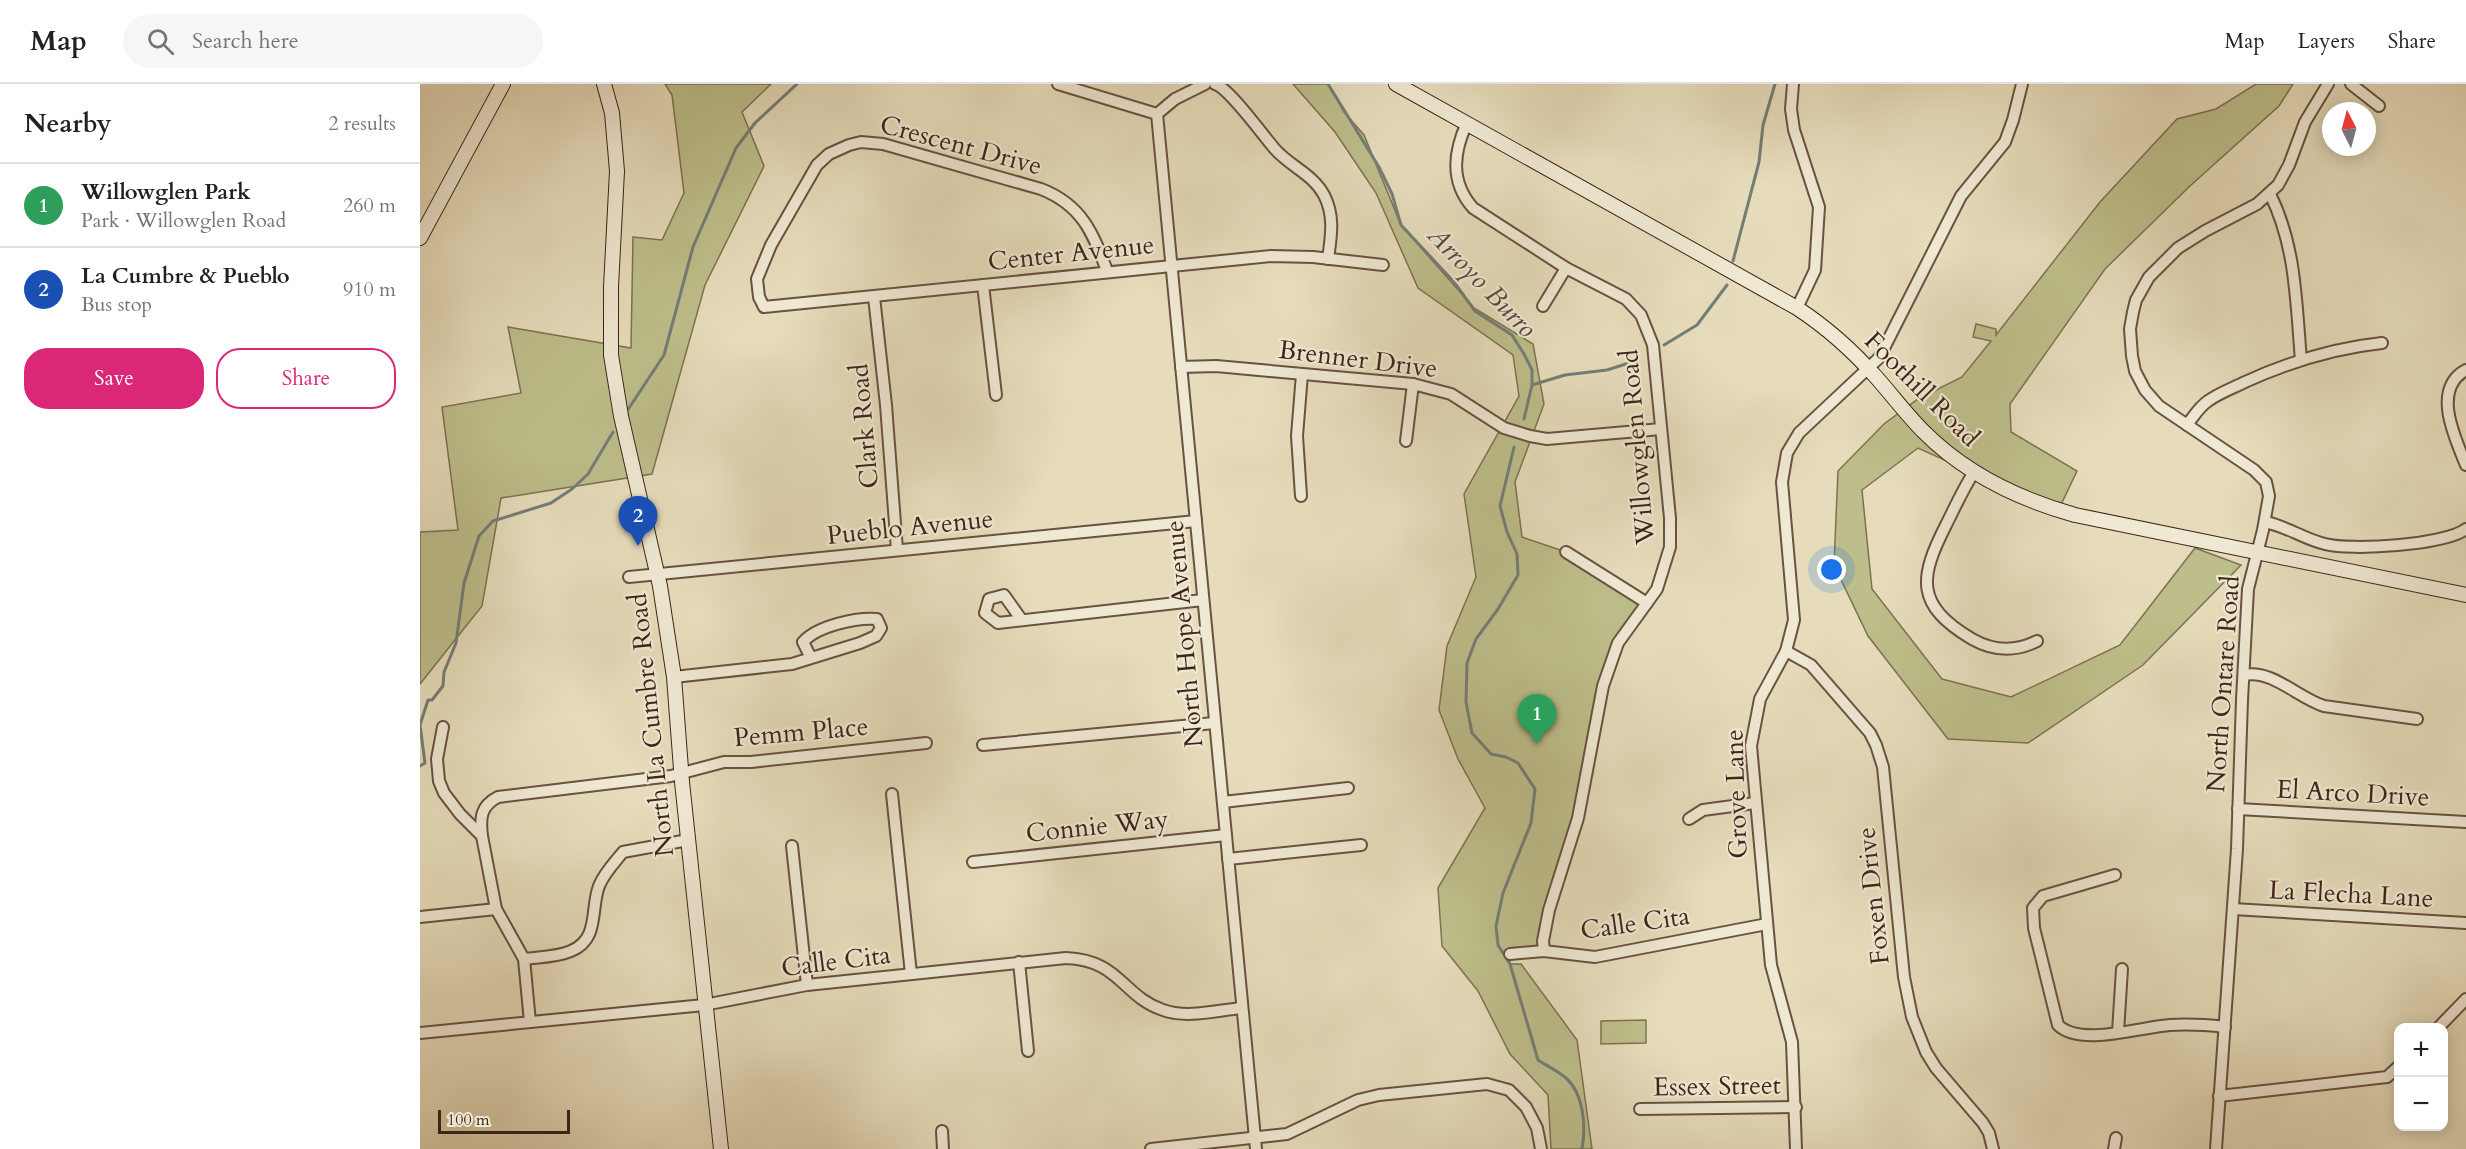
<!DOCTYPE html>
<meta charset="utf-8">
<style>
body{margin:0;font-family:Cardo,serif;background:#f6f6f6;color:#202124}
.controls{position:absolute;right:18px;bottom:18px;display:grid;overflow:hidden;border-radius:12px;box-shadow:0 3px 15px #0003}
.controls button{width:54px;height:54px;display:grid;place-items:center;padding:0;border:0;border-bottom:2px solid #e0e0e0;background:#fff;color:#202124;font:30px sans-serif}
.compass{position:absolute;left:1902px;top:18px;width:54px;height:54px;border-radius:50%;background:#fff;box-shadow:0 3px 15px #0003;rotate:354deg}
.scale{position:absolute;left:18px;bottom:15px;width:132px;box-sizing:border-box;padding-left:6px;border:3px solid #3f2418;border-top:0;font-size:16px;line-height:21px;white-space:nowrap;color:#3f2418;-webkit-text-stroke:4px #efe8d3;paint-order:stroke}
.you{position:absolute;left:1412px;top:486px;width:21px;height:21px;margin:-15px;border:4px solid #fff;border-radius:50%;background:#1a73e8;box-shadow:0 0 0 9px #1a73e833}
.badge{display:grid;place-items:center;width:39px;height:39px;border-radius:50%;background:#db2777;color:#fff;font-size:20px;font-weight:700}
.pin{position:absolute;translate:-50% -50px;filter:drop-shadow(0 2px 3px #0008)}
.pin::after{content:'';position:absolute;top:32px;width:21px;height:18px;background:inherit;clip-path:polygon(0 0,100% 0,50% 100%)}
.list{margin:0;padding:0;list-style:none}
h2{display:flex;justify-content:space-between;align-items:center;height:78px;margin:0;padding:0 24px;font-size:26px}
h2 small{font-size:20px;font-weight:400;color:#757577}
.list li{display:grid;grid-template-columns:39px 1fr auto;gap:18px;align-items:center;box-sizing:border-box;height:84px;padding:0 24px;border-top:2px solid #e0e0e0}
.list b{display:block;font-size:22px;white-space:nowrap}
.list p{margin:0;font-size:20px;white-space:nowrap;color:#757577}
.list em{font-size:20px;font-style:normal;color:#757577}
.actions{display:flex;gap:12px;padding:18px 24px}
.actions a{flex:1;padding:14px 0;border:2px solid #db2777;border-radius:24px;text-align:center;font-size:21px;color:#db2777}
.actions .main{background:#db2777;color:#fff}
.icon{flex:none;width:33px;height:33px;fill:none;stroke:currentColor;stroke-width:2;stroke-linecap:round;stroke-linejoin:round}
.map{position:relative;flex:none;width:2046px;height:1065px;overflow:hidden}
header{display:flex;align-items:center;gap:36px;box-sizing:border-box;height:84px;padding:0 30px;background:#fff;border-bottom:2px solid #e0e0e0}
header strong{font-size:28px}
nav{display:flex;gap:33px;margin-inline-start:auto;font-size:21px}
.search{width:420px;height:54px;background:#f6f6f6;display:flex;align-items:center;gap:15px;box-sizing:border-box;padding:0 21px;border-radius:33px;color:#757577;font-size:22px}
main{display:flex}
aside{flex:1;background:#fff}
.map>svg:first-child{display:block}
.green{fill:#bdbe8b;stroke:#7e7152;stroke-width:1.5}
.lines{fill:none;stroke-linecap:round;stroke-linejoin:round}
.stream{stroke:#747e77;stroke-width:3}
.street-casing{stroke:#695241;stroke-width:14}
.secondary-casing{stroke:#3f2418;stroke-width:16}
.street{stroke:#efe8d3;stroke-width:10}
.secondary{stroke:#efe8d3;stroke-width:14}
.labels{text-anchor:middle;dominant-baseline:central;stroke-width:4.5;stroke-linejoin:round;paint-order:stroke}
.street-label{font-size:26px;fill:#3f2418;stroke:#efe8d3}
.water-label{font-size:27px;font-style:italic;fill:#554a40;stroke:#efe8d3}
</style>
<header>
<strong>Map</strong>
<div class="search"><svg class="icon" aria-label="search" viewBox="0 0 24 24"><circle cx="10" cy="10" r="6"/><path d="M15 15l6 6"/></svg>Search here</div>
<nav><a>Map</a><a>Layers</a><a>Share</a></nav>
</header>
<main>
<aside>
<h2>Nearby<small>2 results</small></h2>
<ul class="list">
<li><span class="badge" style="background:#2e9e5b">1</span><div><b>Willowglen Park</b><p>Park · Willowglen Road</p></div><em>260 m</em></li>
<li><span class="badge" style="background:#1a4fb4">2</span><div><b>La Cumbre &amp; Pueblo</b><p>Bus stop</p></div><em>910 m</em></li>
</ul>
<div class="actions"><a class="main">Save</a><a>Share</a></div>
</aside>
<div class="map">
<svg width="2046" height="1065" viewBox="0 0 2046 1065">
<rect width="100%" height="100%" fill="#e6dcbb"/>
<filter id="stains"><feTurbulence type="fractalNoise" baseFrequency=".00333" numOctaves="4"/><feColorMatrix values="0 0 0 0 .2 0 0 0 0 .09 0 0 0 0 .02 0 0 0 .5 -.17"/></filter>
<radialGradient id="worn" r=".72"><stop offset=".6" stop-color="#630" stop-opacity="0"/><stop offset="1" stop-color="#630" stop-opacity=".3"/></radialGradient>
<g class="green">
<path d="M245,0H351L322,28L344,82L285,201L232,390L81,414L62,522L0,600V448L38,446L22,323L101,309L88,243L211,264L213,153L242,156L264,109L252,11Z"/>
<path d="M873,0H908L924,28L944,51L981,141L1054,224L1113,260L1124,320L1095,398L1102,453L1146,468L1227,519L1198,559L1124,867L1090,871V880H1101L1157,956L1172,1065H1131L1128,1011L1090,970L1058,907L1022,862L1018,804L1065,724L1038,675L1019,626L1027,562L1056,493L1044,410L1099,312L1093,271L998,204L956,109L915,48Z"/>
<path d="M1836,0H1873L1859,22L1770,102L1685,185L1590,320L1591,348L1657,387L1638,427L1498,364L1442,406L1452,505L1522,595L1591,613L1700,561L1775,464L1821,481L1723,581L1608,659L1528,655L1448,552L1414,481L1418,387L1464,340L1498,315L1542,293L1571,257L1553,253L1556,240L1576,245V251L1680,118L1757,35L1796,25Z"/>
<path d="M1226,936V959L1181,960V937Z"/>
</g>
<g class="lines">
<g class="stream">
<path d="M908,0L959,83L972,110L981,141L1034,198L1055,227L1092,251L1104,270L1112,286V301L1104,335"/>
<path d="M1313,177L1339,78L1343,41L1355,0"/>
<path d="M1244,261L1277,241L1307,201"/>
<path d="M1112,301L1145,291L1187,286L1209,279"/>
<path d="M207,327L244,271L273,163L316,64L335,39L377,0"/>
<path d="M1094,363L1080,422L1087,448L1097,470L1098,491L1078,525L1056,555L1047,579L1046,618L1052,649L1071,670L1086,673L1098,679L1115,705L1111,739L1083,809L1076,842L1078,861L1090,880L1118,976C1127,982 1138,987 1146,994C1164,1010 1166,1043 1162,1065"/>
<path d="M0,682L5,679L0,641L8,616H12L23,602L24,588L36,559L44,499L59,452L73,437L131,419L152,405L168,390L193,348"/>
</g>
<g class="street-casing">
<g id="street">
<path d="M638,0L737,30"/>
<path d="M795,0C809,4 842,50 854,64C869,82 893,90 904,111C915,132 911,153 908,175"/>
<path d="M1373,0L1371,25L1374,46L1399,123L1395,186L1377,224"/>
<path d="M1931,0L1959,22"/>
<path d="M737,30L836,1065"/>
<path d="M737,30L755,15L785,0"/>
<path d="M1047,39C1033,69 1030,98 1053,124L1146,184L1206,215L1221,231L1233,261L1250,434V463L1237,505L1198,559L1183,602L1158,734L1129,826L1123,857L1124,867"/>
<path d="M1850,110C1876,162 1876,218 1881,276"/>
<path d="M687,187C673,149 662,121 621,105L463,60L441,58L429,61L409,70L397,81L351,161L337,195L339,213L344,223L851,172L893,173L963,181"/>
<path d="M563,201L576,311"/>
<path d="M454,213L466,321L477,466"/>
<path d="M1123,222L1146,184"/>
<path d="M761,283L796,282L993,300L1031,310L1084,344L1110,352L1127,355L1241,345"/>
<path d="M2046,286C2011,305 2035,354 2046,381"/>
<path d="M1767,341C1774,332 1779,323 1788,317C1799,309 1813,304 1825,298C1869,278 1914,264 1962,259"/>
<path d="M986,357L993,300"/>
<path d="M1554,388C1543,405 1535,423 1526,441C1499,494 1495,521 1552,555C1573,567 1595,568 1617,557"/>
<path d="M881,412L877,352L882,290"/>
<path d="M1845,438C1866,442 1884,455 1905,460C1931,467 2025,461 2046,445"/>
<path d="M1146,468L1227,519"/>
<path d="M209,493L776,437"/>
<path d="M601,535L584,511L569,515L565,529L578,539L783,516"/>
<path d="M1366,567L1391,581L1450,649L1456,661L1463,683L1484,893L1492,933L1506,968L1516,984L1563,1039L1569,1049L1573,1065"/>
<path d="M1824,591C1852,585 1878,614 1904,622L1997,635"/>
<path d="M254,593L372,580L440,559L456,552L461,544L457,535C437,533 397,542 383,558L391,574"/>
<path d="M23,643L17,675L19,697L24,709L40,730L62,752L76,825L104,875L110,938"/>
<path d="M563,661L794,639"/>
<path d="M472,710L491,890"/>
<path d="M803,718L928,704"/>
<path d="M1818,725L2046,738"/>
<path d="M1269,735L1283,726L1335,719"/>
<path d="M62,752C60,735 60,722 78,713L251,692L304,678H331L506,659"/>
<path d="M372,762L387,901"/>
<path d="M808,775L941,761"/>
<path d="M553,778L806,751"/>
<path d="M1695,791L1623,812L1613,824L1614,844L1638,941C1660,963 1721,943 1750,941C1768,940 1787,941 1805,943"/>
<path d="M1813,825L2046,839"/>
<path d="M0,833L76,825"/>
<path d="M1090,870L1124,867L1175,873L1347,840"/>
<path d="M104,875C119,873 137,873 151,867C180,855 170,825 179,802C184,789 195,778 203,768L268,756"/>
<path d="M599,878L608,967"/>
<path d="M2018,944L2046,915"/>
<path d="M1698,948L1702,885"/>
<path d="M0,949L284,921L387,901L646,874C700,876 702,912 743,926C767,935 798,926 822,924"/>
<path d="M1799,1012L1967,993L1978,983"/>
<path d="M1220,1025L1376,1023"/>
<path d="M522,1047L523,1065"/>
<path d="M731,1065L867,1050L938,1016L959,1011L1067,1000L1089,1006L1106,1023L1117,1044L1121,1065"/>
<path d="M1376,1065L1372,958L1351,881L1331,662L1340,615L1366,567L1374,536L1362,398L1367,369L1379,349L1459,274L1541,112L1585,58L1593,36L1602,0"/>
<path d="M1694,1065L1696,1054"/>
<path d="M1796,1065L1817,765L1822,616L1828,505L1843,446L1849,412L1846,398L1834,386L1739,322L1725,306L1715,287L1712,272L1710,245L1713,228L1716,216L1729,193L1758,164L1785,147L1837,120L1858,101L1869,81L1885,38L1908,0"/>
</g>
</g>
<g class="secondary-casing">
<g id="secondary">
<path d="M184,0L192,29L197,87L191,203V271L201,332L240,502L254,593L262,698L301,1065"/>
<path d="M976,0L1377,224C1406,243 1433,267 1456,293C1472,311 1487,331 1504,348C1546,390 1598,415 1655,431L2046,511"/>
<path d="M0,154L83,0"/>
</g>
</g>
<use href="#street" class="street"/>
<use href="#secondary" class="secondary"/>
</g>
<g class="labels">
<g class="street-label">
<text transform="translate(541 61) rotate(15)">Crescent Drive</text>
<text transform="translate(651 169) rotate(-6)">Center Avenue</text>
<text transform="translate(938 275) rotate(7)">Brenner Drive</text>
<text transform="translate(1502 305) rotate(45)">Foothill Road</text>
<text transform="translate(444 342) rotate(-95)">Clark Road</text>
<text transform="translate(1217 363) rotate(-95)">Willowglen Road</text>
<text transform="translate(490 443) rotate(-6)">Pueblo Avenue</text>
<text transform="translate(764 550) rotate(-95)">North Hope Avenue</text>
<text transform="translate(1803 600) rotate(-86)">North Ontare Road</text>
<text transform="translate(231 641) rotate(-96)">North La Cumbre Road</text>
<text transform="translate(381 648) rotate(-5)">Pemm Place</text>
<text transform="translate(1933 709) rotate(3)">El Arco Drive</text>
<text transform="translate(1316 710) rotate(-92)">Grove Lane</text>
<text transform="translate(677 742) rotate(-6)">Connie Way</text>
<text transform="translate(1931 810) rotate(3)">La Flecha Lane</text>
<text transform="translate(1453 812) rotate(-96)">Foxen Drive</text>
<text transform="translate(1215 839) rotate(-8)">Calle Cita</text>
<text transform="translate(416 877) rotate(-7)">Calle Cita</text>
<text transform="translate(1297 1002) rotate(-1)">Essex Street</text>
</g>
<g class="water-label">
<text transform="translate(1062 198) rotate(46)">Arroyo Burro</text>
</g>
</g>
<rect width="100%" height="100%" filter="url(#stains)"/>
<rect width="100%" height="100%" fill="url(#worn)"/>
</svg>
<div class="controls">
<button>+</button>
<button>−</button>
</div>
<svg class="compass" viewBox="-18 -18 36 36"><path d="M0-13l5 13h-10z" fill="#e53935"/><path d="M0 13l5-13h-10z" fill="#757577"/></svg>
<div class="scale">100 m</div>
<div class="you"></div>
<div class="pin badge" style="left:1117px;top:660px;background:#2e9e5b">1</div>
<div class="pin badge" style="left:218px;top:462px;background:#1a4fb4">2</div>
</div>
</main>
